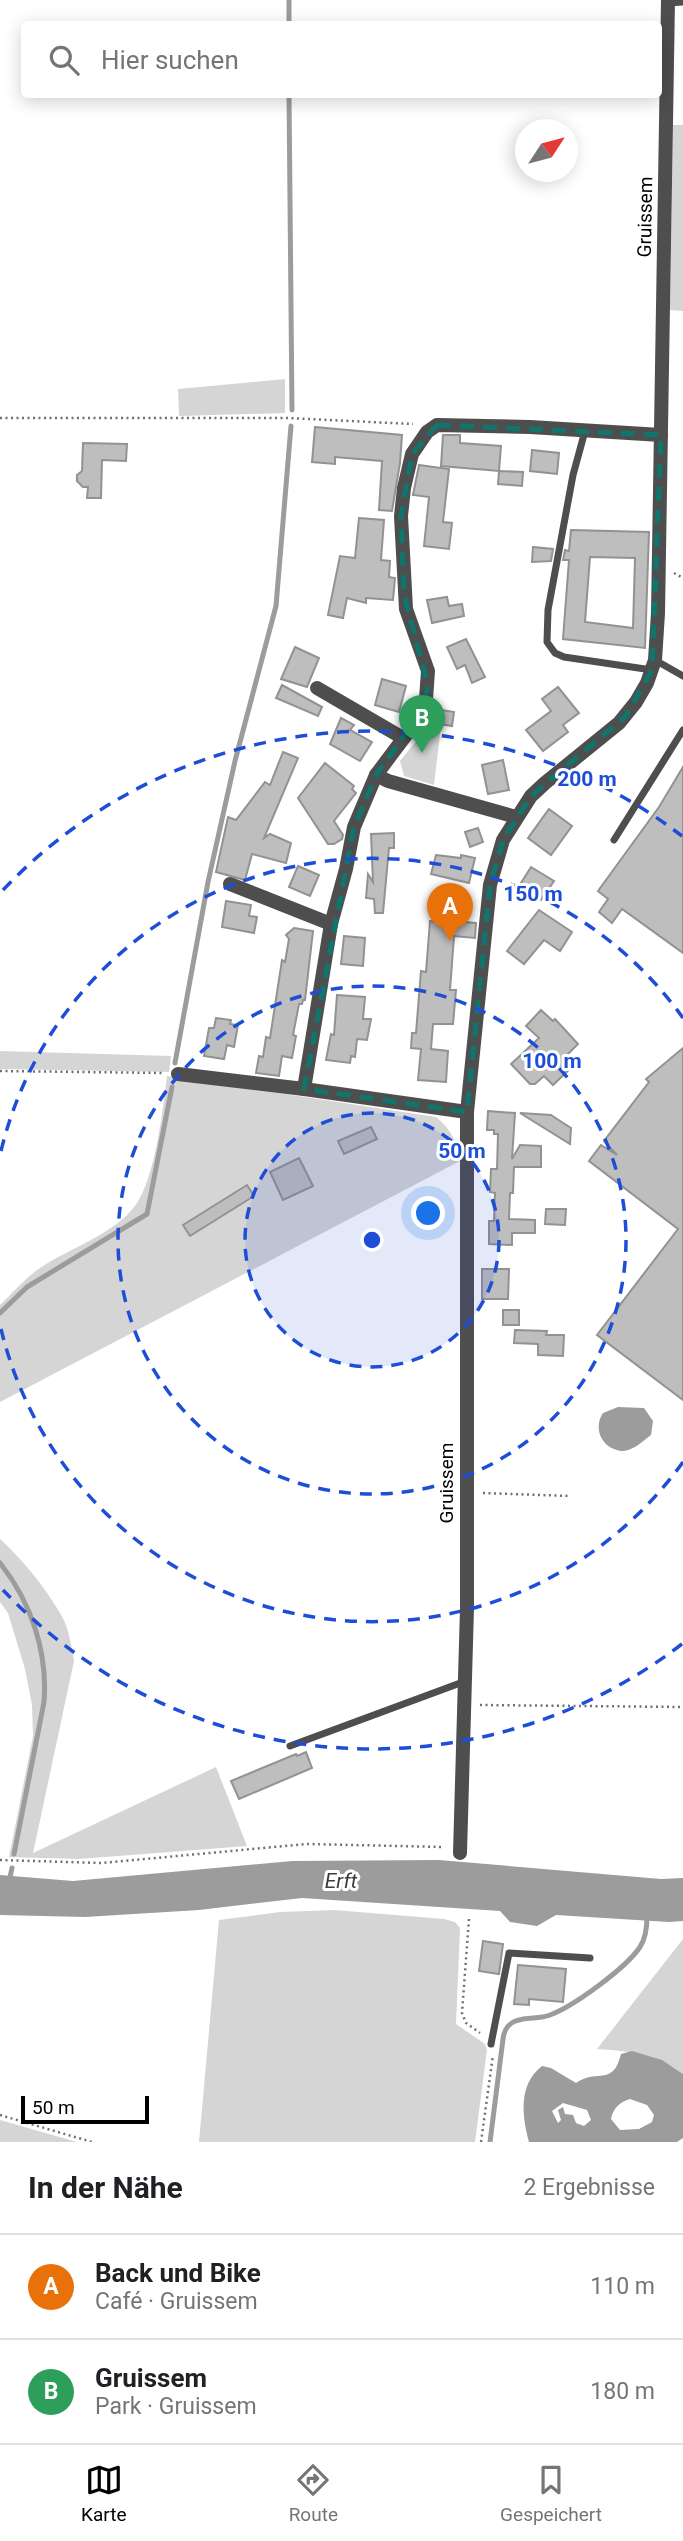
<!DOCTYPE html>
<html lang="de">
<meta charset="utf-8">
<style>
body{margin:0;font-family:Roboto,sans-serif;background:#f6f6f6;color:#202124}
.compass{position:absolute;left:515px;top:119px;width:63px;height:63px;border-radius:50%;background:#fff;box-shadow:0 4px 18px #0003;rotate:54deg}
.scale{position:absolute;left:21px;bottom:18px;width:128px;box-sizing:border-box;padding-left:7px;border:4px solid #000;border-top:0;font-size:19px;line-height:24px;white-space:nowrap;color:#000;-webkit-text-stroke:5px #fff;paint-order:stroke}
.you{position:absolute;left:429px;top:1214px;width:24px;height:24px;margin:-18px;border:5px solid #fff;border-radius:50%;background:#1a73e8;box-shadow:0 0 0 10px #1a73e833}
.badge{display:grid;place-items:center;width:46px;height:46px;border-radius:50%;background:#000;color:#fff;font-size:23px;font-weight:700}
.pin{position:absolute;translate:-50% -58px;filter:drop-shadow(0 2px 4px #0008)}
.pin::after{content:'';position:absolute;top:37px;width:24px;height:21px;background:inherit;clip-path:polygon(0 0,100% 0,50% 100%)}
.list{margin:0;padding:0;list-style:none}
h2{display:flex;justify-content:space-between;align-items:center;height:91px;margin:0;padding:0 28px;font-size:30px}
h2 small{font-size:23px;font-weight:400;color:#757577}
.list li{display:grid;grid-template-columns:46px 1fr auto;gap:21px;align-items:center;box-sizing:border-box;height:105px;padding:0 28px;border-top:2px solid #e0e0e0}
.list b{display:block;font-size:26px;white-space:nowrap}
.list p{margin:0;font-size:23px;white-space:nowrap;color:#757577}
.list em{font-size:23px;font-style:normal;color:#757577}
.icon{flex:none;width:38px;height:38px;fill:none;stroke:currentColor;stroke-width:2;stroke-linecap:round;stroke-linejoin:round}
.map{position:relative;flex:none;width:683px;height:2142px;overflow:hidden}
.search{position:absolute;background:#fff;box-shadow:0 4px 18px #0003;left:21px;right:21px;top:21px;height:77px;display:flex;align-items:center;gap:18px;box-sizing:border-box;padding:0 24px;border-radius:7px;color:#757577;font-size:26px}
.sheet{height:301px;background:#fff}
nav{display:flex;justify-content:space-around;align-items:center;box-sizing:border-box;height:98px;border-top:2px solid #e0e0e0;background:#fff;font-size:19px;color:#757577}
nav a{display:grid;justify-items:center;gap:4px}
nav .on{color:#000}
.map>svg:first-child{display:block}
.green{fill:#d5d5d5}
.water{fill:#9c9c9c;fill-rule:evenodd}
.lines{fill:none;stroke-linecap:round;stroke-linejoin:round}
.stream{stroke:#9c9c9c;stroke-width:5}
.building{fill:#bebebe;stroke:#929292;stroke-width:2;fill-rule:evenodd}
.path{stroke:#707070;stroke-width:2.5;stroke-dasharray:2 3.5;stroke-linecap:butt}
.lane{stroke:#4e4e4e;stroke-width:7}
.street{stroke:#4e4e4e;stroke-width:14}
.marked{fill:none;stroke:#0f766e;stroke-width:5;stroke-dasharray:14 9;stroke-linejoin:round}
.ring{fill:none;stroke:#1d4ed8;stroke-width:3.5;stroke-dasharray:12 9}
.labels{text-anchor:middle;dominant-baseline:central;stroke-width:6;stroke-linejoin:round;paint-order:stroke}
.street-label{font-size:19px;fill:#000;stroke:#fff}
.water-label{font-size:21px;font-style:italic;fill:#3d3d3d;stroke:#fff}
.centre{fill:#1d4ed8;stroke:#fff;stroke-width:3.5}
.ring-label{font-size:21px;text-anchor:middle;font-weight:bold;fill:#1d4ed8;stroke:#fff;stroke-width:6;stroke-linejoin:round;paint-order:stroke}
</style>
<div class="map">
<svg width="683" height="2142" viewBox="0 0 683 2142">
<rect width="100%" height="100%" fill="#fff"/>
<g class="green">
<path d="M673,125H683V311L670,310Z"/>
<path d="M285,379V413L179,416L178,389Z"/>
<path d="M430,724L441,726L434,785L404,776L400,761Z"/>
<path d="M0,1051L171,1056L169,1072L0,1069Z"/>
<path d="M167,1076L436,1117C451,1129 457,1142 460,1161L0,1402V1305C13,1293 25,1278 40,1268C68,1249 114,1234 135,1206C155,1179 163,1110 167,1076Z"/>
<path d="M0,1539C23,1560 44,1586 60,1613C69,1627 71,1645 74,1661L33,1853L216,1767L247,1846L79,1859L9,1857L33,1736L32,1705L25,1669L8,1613L0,1602Z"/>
<path d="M334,1910L444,1919L455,1922L460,1928L456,2024L485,2044L487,2050L475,2142H199L219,1920L280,1912Z"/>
<path d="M683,1939V2074C657,2054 628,2051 597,2049Z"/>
<path d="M0,2120L77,2142H0Z"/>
</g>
<g class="water">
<path d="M618,1407L644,1408L653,1421L651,1435C643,1441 632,1452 621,1451C601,1448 593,1428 603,1413Z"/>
<path d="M439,1860L661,1879L683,1878V1921L669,1922L556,1915L537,1926L510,1922L500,1911L302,1898L199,1910L85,1917L0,1915V1875L73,1881L292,1861Z"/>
<path d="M632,2051L662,2060L683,2074V2138L677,2142H529C522,2115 518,2085 542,2066L551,2068L576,2083C598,2068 613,2087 621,2054ZM630,2099L647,2105L654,2115L652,2122L639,2129L620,2130L611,2119C613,2108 620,2102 630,2099ZM563,2103L587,2110L591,2120L584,2126L576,2123L573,2115L565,2114L563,2107L558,2110L561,2120L558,2123L552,2111Z"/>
</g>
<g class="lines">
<g class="stream">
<path d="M289,0V24"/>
<path d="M289,94L292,410"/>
<path d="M175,1063L208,882L235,761L276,606L291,426"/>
<path d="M0,1313L27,1287L147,1214L172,1087"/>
<path d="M0,1563C31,1602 48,1652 44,1702L14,1854"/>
<path d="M9,1882L12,1868"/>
<path d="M490,2142L503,2039C504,2030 509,2022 519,2020C529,2017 540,2019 550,2015C574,2006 626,1968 640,1947C646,1938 647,1927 647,1916"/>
</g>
</g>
<g class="building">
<path d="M315,427L402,435L400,463L392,511L379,510L382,461L335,457V464L312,462Z"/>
<path d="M443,435H460V443L501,446L499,471L441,466Z"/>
<path d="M83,443L127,444L126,461L102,460L101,498H87L88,487H83L77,481V475L82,471Z"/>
<path d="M532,450L559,453L557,474L530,471Z"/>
<path d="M419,465L449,469L443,522L452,523L449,549L424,546L429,497L413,495Z"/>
<path d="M499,471L523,472L522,486L498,484Z"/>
<path d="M359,518L384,520L381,560L390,561L389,577L395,578L393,600L366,598V603L347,598L343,618L328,615L340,556L355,558Z"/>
<path d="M571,530L649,532L645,648L563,639L569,560H563L565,550L569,551ZM590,557L635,558L633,628L585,622Z"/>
<path d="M533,547L553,549L551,561L532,562Z"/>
<path d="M447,597L449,606L462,604L464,616L432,623L427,600Z"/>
<path d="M466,639L485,677L472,683L465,665L457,669L447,647Z"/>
<path d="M295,647L319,658L307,687L281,679Z"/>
<path d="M382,679L406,686L399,712L375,705Z"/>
<path d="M282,685L322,707L318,716L276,698Z"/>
<path d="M558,687L579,713L563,725L568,732L543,751L526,730L551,711L542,699Z"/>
<path d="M435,709L454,712L452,726L433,723Z"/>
<path d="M341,718L354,725L350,730L372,742L360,761L330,744Z"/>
<path d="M283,752L298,758L264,838L270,834L291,843L286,863L252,854L245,880L216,872L228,817L236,820L265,782L270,785Z"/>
<path d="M503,760L509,790L488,794L482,765Z"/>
<path d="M325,763L354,786L352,789L356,793L334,821L343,835L342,839L334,844H328L298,798Z"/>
<path d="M683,767V953L622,909L612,923L599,912L608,899L598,891L659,807Z"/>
<path d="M549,809L572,826L551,855L528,838Z"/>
<path d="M478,828L483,842L470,847L465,832Z"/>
<path d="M394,833V848H389L383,913H375L374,899L366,898L368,874L373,882L371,834Z"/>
<path d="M436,855L461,858V855L475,858L469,883L431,874Z"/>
<path d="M298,866L319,875L310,896L289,887Z"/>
<path d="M531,867L554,881L541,900L525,890L527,887L521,883Z"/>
<path d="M226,901L251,905L249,916L257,917L254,933L222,927Z"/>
<path d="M539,910L572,932L560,951L544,940L524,964L507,951Z"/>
<path d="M439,920L476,923L475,938L454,936L450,990H456L453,1024H433L431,1049L448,1051L446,1082L418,1080L421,1049L411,1048L412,1033H416L421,971L426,972L430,921L439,922Z"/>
<path d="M294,928L313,931L305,1000H303L302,1004H299L293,1035L296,1036L292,1058L282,1056L279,1076L256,1073L259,1056L263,1057L266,1037L270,1038L282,960L285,962L289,939L286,935Z"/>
<path d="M344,936L365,938L363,966L341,964Z"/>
<path d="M337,995L365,997L363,1019H371L367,1040L357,1039L355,1057L351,1056L350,1063L326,1060L331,1034L334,1035Z"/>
<path d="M541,1010L553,1021L555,1019L578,1044L563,1059L571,1068L553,1085L544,1076L535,1084H530L511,1064L539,1038L526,1026Z"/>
<path d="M216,1018L231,1020L230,1024L238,1025L234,1047L227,1045L224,1059L204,1056L209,1028H214Z"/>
<path d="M683,1048V1400L597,1335L678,1229L589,1161L601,1145L617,1155L604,1141L649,1082L646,1079Z"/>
<path d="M488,1111L515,1113L512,1159L520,1145L541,1146V1167H514L513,1193H510L509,1219L535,1220V1233H512V1245L489,1244V1221H494L495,1193L490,1192L491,1169H497L498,1134H494V1130H487Z"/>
<path d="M520,1113L551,1115L557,1119L571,1128L570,1144Z"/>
<path d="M371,1127L377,1139L344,1154L338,1141Z"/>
<path d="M299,1158L313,1186L283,1200L270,1172Z"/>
<path d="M247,1185L254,1196L190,1236L183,1225Z"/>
<path d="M546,1209H566L565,1225L545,1224Z"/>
<path d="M482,1269H509L508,1299H482Z"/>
<rect x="503" y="1310" width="16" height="15"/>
<path d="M515,1330L547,1331L546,1335H564L563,1356L538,1355V1344L514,1343Z"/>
<path d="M306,1752L312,1768L239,1799L231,1781L296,1754L297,1756Z"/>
<path d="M483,1941L503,1944L499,1974L479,1971Z"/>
<path d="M518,1965L566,1969L563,2002L529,1999V2005L514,2004Z"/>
</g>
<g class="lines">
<g class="path">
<path d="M0,418H287L413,424"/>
<path d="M674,573L683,578"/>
<path d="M0,1071L165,1073"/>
<path d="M483,1493L570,1496"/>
<path d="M480,1705L683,1707"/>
<path d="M0,1860L101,1863L307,1844L444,1847"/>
<path d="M469,1919L462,2013L466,2023L480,2033"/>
<path d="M0,2115L92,2142"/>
<path d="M481,2142L493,2055"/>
</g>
<g class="lane">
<path d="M668,3L683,2"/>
<path d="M585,431L573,475L548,610L547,642L555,653L564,657L652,670"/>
<path d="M655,660L683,676"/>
<path d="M614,840L683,730"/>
<path d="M290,1746L463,1682"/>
<path d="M491,2044L509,1953L590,1958"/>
</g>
<g class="street">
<path d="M317,688L403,738"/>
<path d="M376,775L388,781L516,817"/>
<path d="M230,884L331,924"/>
<path d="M178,1074L304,1089L467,1112"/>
<path d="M304,1089L331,924L346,869L354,827L376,775L415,723L426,699L428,671L406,609L401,516L404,488L412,454L427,432L437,425L530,427L661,435"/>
<path d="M460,1853L467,1608V1112L490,885L503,840L531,796L545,783L619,723L636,702L647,683L655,660L658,613L668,0"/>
</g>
</g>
<path class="marked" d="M437,425L661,435L652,670L626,716L531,796L503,840L490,885L467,1112L304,1089L354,827L376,775L422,711L428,686L404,595L401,516L412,454Z"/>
<circle cx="372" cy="1240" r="127" fill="#1d4ed8" fill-opacity=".12"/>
<g class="ring">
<circle cx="372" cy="1240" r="127"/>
<circle cx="372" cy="1240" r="254"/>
<path d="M683 1462A382 382 0 0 1 1 1329M1 1151A382 382 0 0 1 683 1018"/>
<path d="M682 1644A509 509 0 0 1 3 1590M3 890A509 509 0 0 1 682 836"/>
</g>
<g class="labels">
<g class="street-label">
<text transform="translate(645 217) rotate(-89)">Gruissem</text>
<text transform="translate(446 1483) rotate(-90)">Gruissem</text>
</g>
<g class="water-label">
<text x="341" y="1881">Erft</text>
</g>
</g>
<circle cx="372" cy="1240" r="10" class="centre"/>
<g class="ring-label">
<text x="587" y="786">200 m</text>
<text x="533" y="901">150 m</text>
<text x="552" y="1068">100 m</text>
<text x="462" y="1158">50 m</text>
</g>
</svg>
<svg class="compass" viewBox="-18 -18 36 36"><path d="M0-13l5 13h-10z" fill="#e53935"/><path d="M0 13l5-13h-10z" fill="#757577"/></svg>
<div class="scale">50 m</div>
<div class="you"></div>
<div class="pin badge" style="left:450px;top:941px;background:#e8710a">A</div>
<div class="pin badge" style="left:422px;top:753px;background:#2e9e5b">B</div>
<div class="search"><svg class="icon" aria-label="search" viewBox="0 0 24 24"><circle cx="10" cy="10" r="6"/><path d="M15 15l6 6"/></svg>Hier suchen</div>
</div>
<section class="sheet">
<h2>In der Nähe<small>2 Ergebnisse</small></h2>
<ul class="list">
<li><span class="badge" style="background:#e8710a">A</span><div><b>Back und Bike</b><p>Café · Gruissem</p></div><em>110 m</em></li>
<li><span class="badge" style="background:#2e9e5b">B</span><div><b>Gruissem</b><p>Park · Gruissem</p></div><em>180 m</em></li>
</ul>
</section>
<nav>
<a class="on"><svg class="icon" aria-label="map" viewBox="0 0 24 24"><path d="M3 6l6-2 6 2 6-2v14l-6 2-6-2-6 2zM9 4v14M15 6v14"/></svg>Karte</a>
<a><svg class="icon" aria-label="directions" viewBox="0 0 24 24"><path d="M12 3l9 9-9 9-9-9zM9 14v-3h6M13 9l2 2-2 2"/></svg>Route</a>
<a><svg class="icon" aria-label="saved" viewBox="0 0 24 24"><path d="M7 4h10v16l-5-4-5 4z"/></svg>Gespeichert</a>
</nav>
